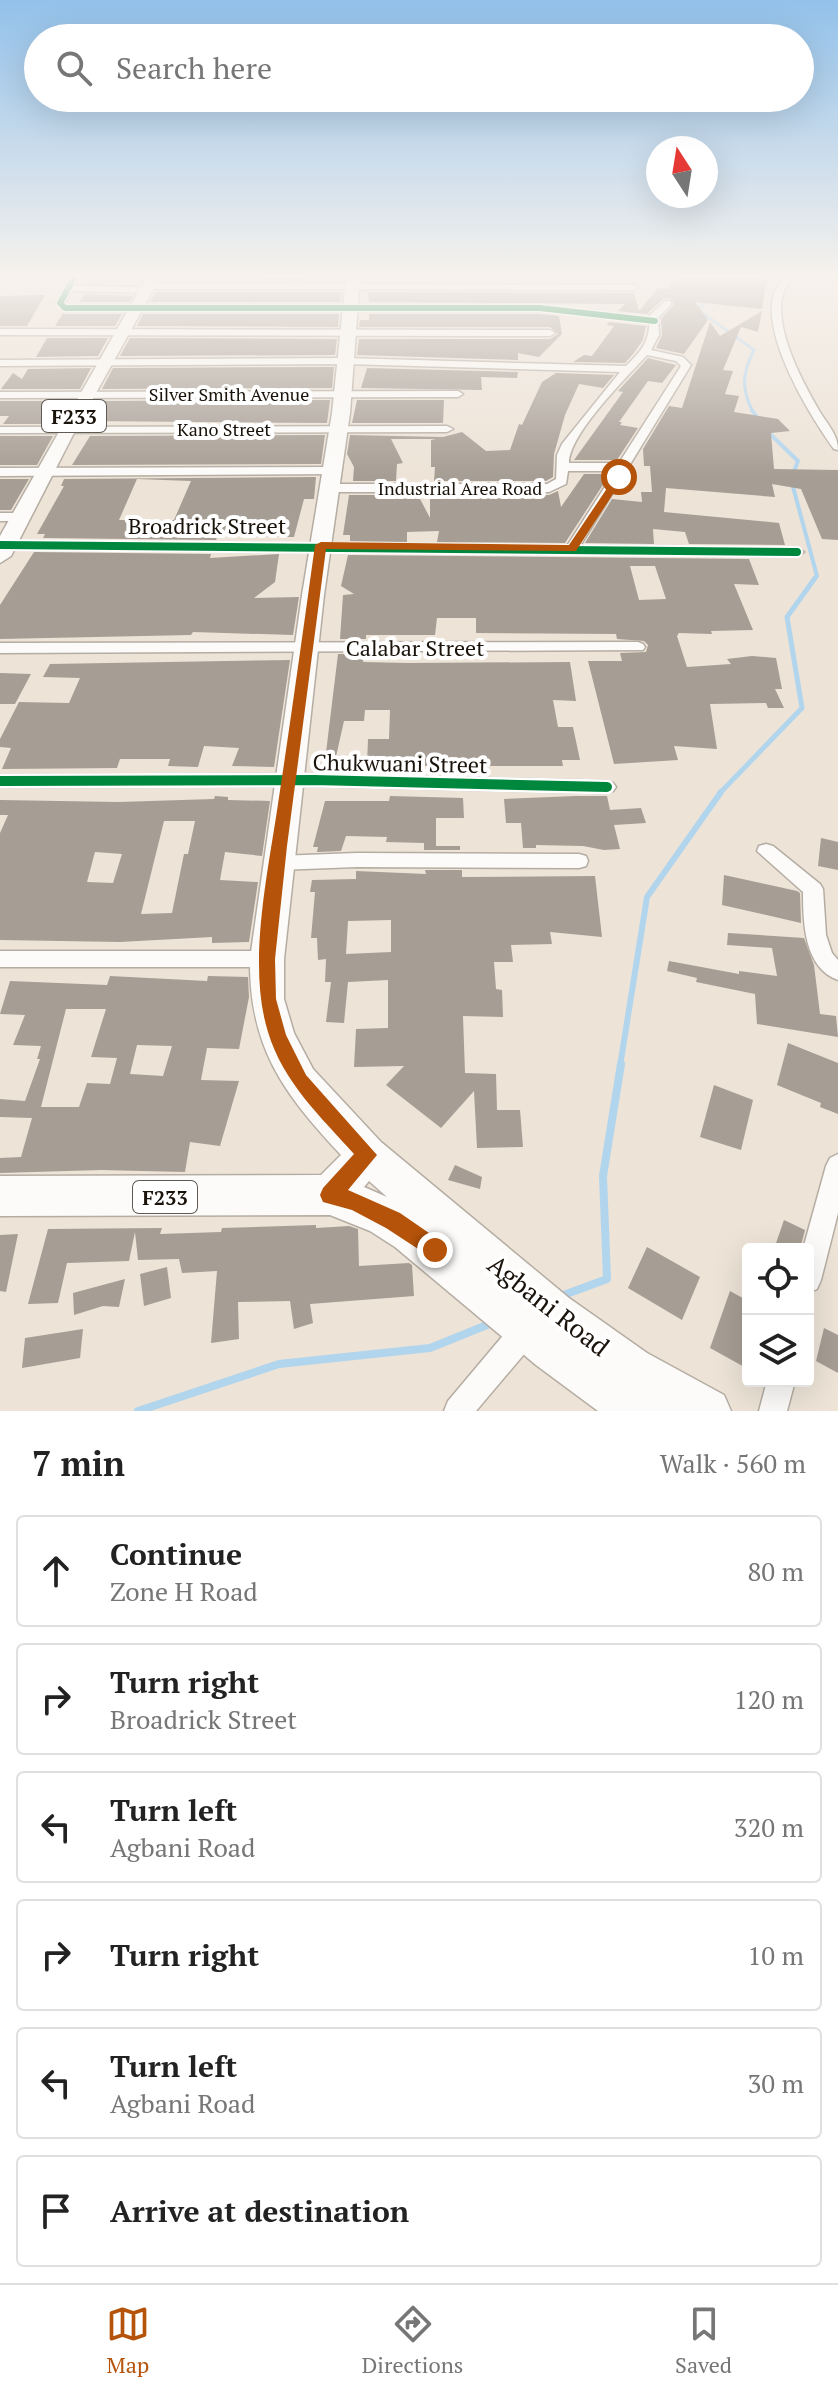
<!DOCTYPE html>
<meta charset="utf-8">
<style>
body{margin:0;font-family:"PT Serif",serif;background:#f6f6f6;color:#222}
.controls{position:absolute;right:24px;bottom:24px;display:grid;overflow:hidden;border-radius:8px;box-shadow:0 8px 32px #0002}
.controls button{width:72px;height:72px;display:grid;place-items:center;padding:0;border:0;border-bottom:2px solid #e0e0e0;background:#fff;color:#222;font:40px sans-serif}
.compass{position:absolute;left:646px;top:136px;width:72px;height:72px;border-radius:50%;background:#fff;box-shadow:0 8px 32px #0002;rotate:348deg}
.stop{position:absolute;width:24px;height:24px;margin:-18px;border:6px solid #b45309;border-radius:50%;background:#fff}
.stop.end{background:#b45309;border-color:#fff;box-shadow:0 2px 8px #0008}
.list{margin:0;padding:0;list-style:none}
h2{display:flex;justify-content:space-between;align-items:center;height:104px;margin:0;padding:0 32px;font-size:34px}
h2 small{font-size:26px;font-weight:400;color:#767676}
.list li{display:grid;grid-template-columns:52px 1fr auto;gap:24px;align-items:center;box-sizing:border-box;height:112px;margin:0 16px 16px;padding:0 16px;border:2px solid #e0e0e0;border-radius:8px}
.list b{display:block;font-size:30px;white-space:nowrap}
.list p{margin:0;font-size:26px;white-space:nowrap;color:#767676}
.list em{font-size:26px;font-style:normal;color:#767676}
.icon{flex:none;width:44px;height:44px;fill:none;stroke:currentColor;stroke-width:2;stroke-linecap:round;stroke-linejoin:round}
.map{position:relative;flex:none;width:838px;height:1411px;overflow:hidden}
.search{position:absolute;background:#fff;box-shadow:0 8px 32px #0002;left:24px;right:24px;top:24px;height:88px;display:flex;align-items:center;gap:20px;box-sizing:border-box;padding:0 28px;border-radius:44px;color:#767676;font-size:30px}
.sheet{height:872px;background:#fff}
nav{display:flex;justify-content:space-around;align-items:center;box-sizing:border-box;height:112px;border-top:2px solid #e0e0e0;background:#fff;font-size:22px;color:#767676}
nav a{display:grid;justify-items:center;gap:4px}
nav .on{color:#b45309}
.map>svg:first-child{display:block}
.lines{fill:none;stroke-linecap:round;stroke-linejoin:round}
.stream-far4{stroke:#b2d5ee;stroke-width:3}
.stream-far3{stroke:#b2d5ee;stroke-width:4}
.stream-far2{stroke:#b2d5ee;stroke-width:5}
.stream-far1{stroke:#b2d5ee;stroke-width:6}
.stream{stroke:#b2d5ee;stroke-width:8}
.building{fill:#a69d94;fill-rule:evenodd}
.minor-casing{stroke:#b5ada3;stroke-width:3}
.primary-casing{stroke:#b5ada3;stroke-width:3}
.minor{fill:#fcfbf9;fill-rule:evenodd}
.primary{fill:#fcfbf9;fill-rule:evenodd}
.cycleway-far2-casing{stroke:#fff;stroke-width:9}
.cycleway-far1-casing{stroke:#fff;stroke-width:12}
.cycleway-casing{stroke:#fff;stroke-width:15}
.cycleway-far2{stroke:#00873e;stroke-width:6}
.cycleway-far1{stroke:#00873e;stroke-width:8}
.cycleway{stroke:#00873e;stroke-width:10}
.route{fill:#b45309}
.labels{text-anchor:middle;dominant-baseline:central;stroke-width:8;stroke-linejoin:round;paint-order:stroke}
.far-street-label{font-size:18px;fill:#1a130b;stroke:#fff}
.shield{fill:#fff;stroke:#5f5a54;stroke-width:2}
.shield-label{font-size:20px;font-weight:bold;fill:#1a130b}
.street-label{font-size:22px;fill:#1a130b;stroke:#fff}
.near-street-label{font-size:26px;fill:#1a130b;stroke:#fff}
</style>
<div class="map">
<svg width="838" height="1411" viewBox="0 0 838 1411">
<rect width="100%" height="100%" fill="#ede3d7"/>
<g class="lines">
<path class="stream-far4" d="M709,300L697,309L754,350C742,373 741,389 753,412"/>
<g class="stream-far3">
<path d="M752,410L758,419"/>
<path d="M769,433L798,461L793,474"/>
<path d="M792,483L817,576L814,580"/>
</g>
<path class="stream-far2" d="M719,794L802,708L787,617L815,578"/>
<path class="stream-far1" d="M620,1066L647,897L721,792"/>
<g class="stream">
<path d="M561,1296L607,1279L603,1176L621,1064"/>
<path d="M138,1411L279,1364L430,1348L492,1323"/>
</g>
</g>
<g class="building">
<path d="M163,278H310L309,281Z"/>
<path d="M677,278H767L762,309L695,302L708,320L684,354L656,348L662,335L661,319L674,305L671,298L663,299L647,314L618,311L625,304L369,302L368,292L634,293L639,311L658,288L668,289Z"/>
<path d="M156,292H342L340,302H150Z"/>
<path d="M85,294L133,296L129,302H79Z"/>
<path d="M45,295L27,326H0V296Z"/>
<path d="M762,311L758,332L741,327L723,370L733,371L725,394L739,396L734,412L778,419L790,431L771,433L774,469L838,470V540L822,539L801,489L772,484L775,497L666,488L664,512L779,523L785,545L689,544L685,532L653,529L654,544L585,543L612,499L642,502L641,492H652L650,466H644L643,449L669,406L682,408L710,322L720,336Z"/>
<path d="M63,313L65,314H122L115,326H55Z"/>
<path d="M143,314H339L338,327L137,326Z"/>
<path d="M369,314H540L559,316L562,334L539,357L518,353V360L357,355L359,339H550L558,334L550,327H359L360,320H369Z"/>
<path d="M609,322L646,326L643,340L633,354L625,363L573,362L584,355L592,356L614,326L606,325Z"/>
<path d="M47,338H108L98,356L36,357Z"/>
<path d="M130,338L337,339L335,355L120,356Z"/>
<path d="M648,358L676,365L662,383L648,381L619,422H622L620,425L638,428L617,460H574L623,392L618,391Z"/>
<path d="M334,367L332,388L102,389L113,368Z"/>
<path d="M91,368L80,389H1L13,373L22,379L28,369Z"/>
<path d="M367,368L518,372L517,378L481,377L482,390L361,388Z"/>
<path d="M556,373L614,375L603,388L579,384L565,415L554,454L553,477L546,481H434L435,467H431V440L436,439H391L403,463L397,464L396,481H353L354,467L347,454L350,435L443,437L462,432L486,451L510,450L519,424L522,425L542,382Z"/>
<path d="M330,400L327,423L84,421L95,401Z"/>
<path d="M357,400H444L443,423H352Z"/>
<path d="M0,401H73L60,424H3L9,416H0Z"/>
<path d="M325,435L321,464L72,465L90,436Z"/>
<path d="M0,436H53L37,465H0Z"/>
<path d="M584,474H610L565,543L437,542L439,531L407,532V542L350,541V535H343L349,495H418L430,518V495H549L558,491L561,507Z"/>
<path d="M316,477L314,499H304L294,537H254L255,532H219L216,540L43,538L45,534H37L64,486H61L64,479ZM137,479L191,481L174,520H119Z"/>
<path d="M0,479H29L11,510H0Z"/>
<path d="M34,552L211,554L210,558L279,554L275,582L254,598L299,597L293,635L193,632L191,635L0,639V605Z"/>
<path d="M348,555L749,559L759,585L734,584L753,630L711,631L712,634L679,633L677,636L687,667L731,664L727,659L752,656L776,658L782,689H775L784,708H768L766,703L710,704L717,749L674,746L678,760L614,764L588,661H622L620,653L646,652L648,645L644,641L617,639L616,634L476,633V618H437L435,635H366V639H340L343,595L354,594L341,586ZM630,566H655L666,599L639,600Z"/>
<path d="M338,654H364L363,662L408,663L570,662L576,701L553,700L558,727H573L580,760H562L563,766H367L368,739H389L390,710H365L364,721H344L333,770L324,769Z"/>
<path d="M290,660L274,767L232,766L239,748L204,746L198,767L168,766L170,759H120L117,768L2,769L11,748L0,747V739L19,702L69,703L80,678L43,677L50,664Z"/>
<path d="M0,673L31,674L15,704H0Z"/>
<path d="M215,796L228,797V800L270,801L262,856L225,852L220,880L258,882L249,942L212,943V937L120,942L0,940V833L8,815H0V800L118,802L214,799ZM164,821H195L188,854H184L172,913L141,914ZM95,852L122,854L113,883L87,882Z"/>
<path d="M390,796L463,798L464,818H436V846H460V850H424V843L386,842L387,837L346,836L341,851L317,852L318,847H313L325,801H389Z"/>
<path d="M576,796H607L610,810L641,808L646,823L614,825L620,849L604,850L583,846L536,845V848H523L521,823H506L504,799Z"/>
<path d="M821,838L838,842V870L818,866Z"/>
<path d="M425,870H462V877L595,876L602,937L550,932L552,944L511,945L513,962H494L496,989L502,990L503,1017L463,1016L465,1073L496,1074L497,1110H520L523,1147L477,1148L474,1091L441,1128L386,1085L404,1066L354,1067L356,1029L388,1028V980L348,982L344,1023L326,1022L331,982H325L326,959L318,960L317,938H311L315,892H310L312,880L356,879V871L426,874ZM391,920V952L346,954L348,921Z"/>
<path d="M724,875L797,891L800,893L801,923L722,905Z"/>
<path d="M728,933L804,938L814,965L820,1014L836,1016L838,1037L757,1024L755,994L696,982L697,978L667,971L669,961L739,974V971L777,976L772,948L727,945Z"/>
<path d="M110,976L207,981L208,976L248,977L249,997L239,1049L207,1048L201,1080L239,1081L220,1146L190,1142L185,1172L101,1170L0,1173V1158L21,1157L32,1118L0,1117V1099L25,1101L40,1059H37L41,1046L13,1045L25,1015L0,1014L10,981L107,985ZM66,1009H106L91,1057L117,1058L110,1084L87,1083L79,1107H41ZM137,1045L172,1046L163,1076L130,1074Z"/>
<path d="M788,1043L838,1063V1114L820,1107L821,1103L777,1085Z"/>
<path d="M714,1085L753,1100L741,1150L700,1137Z"/>
<path d="M455,1165L482,1177L480,1189L448,1180Z"/>
<path d="M784,1220L805,1230L800,1249H774Z"/>
<path d="M316,1225V1228L349,1226L358,1229L359,1266L409,1263L412,1265L414,1296L310,1304L313,1323L294,1329L290,1301L238,1302L239,1339L211,1343L217,1271L182,1273L179,1259L138,1260L135,1232L129,1261L67,1263L58,1303L28,1304L48,1229L162,1228L160,1234L221,1232L222,1228Z"/>
<path d="M18,1234L6,1292L0,1291V1235Z"/>
<path d="M647,1247L700,1277L682,1320L628,1288Z"/>
<path d="M167,1267L171,1298L144,1306L140,1274Z"/>
<path d="M125,1279L119,1307L103,1306L74,1315L73,1293Z"/>
<path d="M730,1291L748,1301V1369L710,1348Z"/>
<path d="M824,1328L838,1335V1373L816,1361Z"/>
<path d="M83,1329L80,1358L22,1368L25,1338Z"/>
</g>
<g class="lines">
<g class="minor-casing">
<g id="minor">
<path d="M70,278H78L74,286L146,287L149,283L637,285L638,287L634,290L149,289L146,293L71,291L65,303L67,305H540L648,317L665,301H671V305L658,318L659,335L651,350L683,357L691,365L580,546L797,548L804,552L797,556L0,549V541L567,546L615,471H568L566,484L549,492H329L323,488L329,484H547L556,479L557,455L562,444L620,372L346,364L0,366V360L346,358L626,366C639,353 650,342 649,323L540,311H65L56,303ZM647,355L676,361L681,366L619,463H569C569,434 627,377 647,355Z"/>
<path d="M784,278H792C789,283 784,289 783,294C773,328 803,383 820,412C828,425 838,435 838,450L834,449C810,416 761,336 774,294C775,289 781,283 784,278Z"/>
<path d="M0,329L550,330L555,333L550,336L0,335Z"/>
<path d="M0,392L458,391L463,394L458,397L0,398Z"/>
<path d="M0,427L447,426L453,429L447,432L0,433Z"/>
<path d="M332,467L338,471L336,474L0,476V468Z"/>
<path d="M0,513H21L27,517L21,521H0Z"/>
<path d="M638,642L643,644L645,647L643,650L0,653V643Z"/>
<path d="M314,774L607,781L613,783L616,787L613,791L607,793L314,786L0,787V775Z"/>
<path d="M766,844L773,846L820,884L823,889L826,935L832,953L838,960V980C804,968 803,922 803,892L757,851L759,846Z"/>
<path d="M357,853L579,854L586,856L588,861L586,866L579,868L357,867L278,870L271,868L269,863L271,858L278,856Z"/>
<path d="M0,951H267L274,953L277,959L274,965L267,967H0Z"/>
<path d="M838,1154V1213L821,1280L817,1289L808,1293V1249H803L826,1166L830,1158Z"/>
<path d="M526,1317L536,1320L539,1330L536,1340L476,1411H444L448,1401L516,1320Z"/>
<path d="M767,1381H795L787,1411H759Z"/>
</g>
</g>
<g class="primary-casing">
<g id="primary">
<path d="M146,278H160L77,427L11,556L0,563V536Z"/>
<path d="M346,278H360L350,413L324,595L284,959V999L294,1033L313,1069L381,1142L569,1298L647,1353L724,1395L731,1411H598L536,1365L395,1247L370,1231L330,1215L0,1216V1176L321,1175L341,1155C283,1093 249,1047 250,959L302,595L332,413ZM369,1181L387,1197L364,1187Z"/>
</g>
</g>
<use href="#minor" class="minor"/>
<use href="#primary" class="primary"/>
<g class="cycleway-far2-casing">
<path id="cycleway-far2" d="M74,278L60,303L65,308H540L655,321"/>
</g>
<g class="cycleway-far1-casing">
<path id="cycleway-far1" d="M0,545L797,552"/>
</g>
<g class="cycleway-casing">
<path id="cycleway" d="M0,781L314,780L607,787"/>
</g>
<use href="#cycleway-far2" class="cycleway-far2"/>
<use href="#cycleway-far1" class="cycleway-far1"/>
<use href="#cycleway" class="cycleway"/>
</g>
<linearGradient id="sky" x2="0" y2="1"><stop stop-color="#92c1ea"/><stop offset="0.58" stop-color="#f7f2ed"/><stop offset="1" stop-color="#f7f2ed" stop-opacity="0"/></linearGradient>
<rect width="838" height="476" fill="url(#sky)"/>
<path class="route" d="M616,475L624,477L576,551L326,549L287,846L275,959L276,999L286,1035L306,1075L377,1155L348,1190L400,1213L442,1242L445,1250L442,1257L435,1260L386,1228L352,1210L323,1202L320,1195L323,1188L354,1154C321,1117 283,1082 268,1032C247,965 268,873 278,804C291,718 303,632 315,545L321,542L569,545Z"/>
<g class="labels">
<g class="far-street-label">
<text x="229" y="394">Silver Smith Avenue</text>
<text x="224" y="429">Kano Street</text>
<text x="460" y="488">Industrial Area Road</text>
</g>
<g class="shield">
<rect x="42" y="400" width="64" height="32" rx="6"/>
<rect x="133" y="1181" width="64" height="32" rx="6"/>
</g>
<g class="shield-label">
<text x="74" y="416">F233</text>
<text x="165" y="1197">F233</text>
</g>
<g class="street-label">
<text x="207" y="525">Broadrick Street</text>
<text x="415" y="647">Calabar Street</text>
<text transform="translate(400 763) rotate(1)">Chukwuani Street</text>
</g>
<g class="near-street-label">
<text transform="translate(549 1305) rotate(38)">Agbani Road</text>
</g>
</g>
</svg>
<div class="controls">
<button><svg class="icon" aria-label="locate" viewBox="0 0 24 24"><circle cx="12" cy="12" r="6"/><path d="M12 2v4M12 18v4M2 12h4M18 12h4"/></svg></button>
<button><svg class="icon" aria-label="layers" viewBox="0 0 24 24"><path d="M12 4l9 5-9 5-9-5zM3 14l9 5 9-5"/></svg></button>
</div>
<svg class="compass" viewBox="-18 -18 36 36"><path d="M0-13l5 13h-10z" fill="#e53935"/><path d="M0 13l5-13h-10z" fill="#767676"/></svg>
<div class="stop" style="left:619px;top:477px"></div>
<div class="stop end" style="left:435px;top:1250px"></div>
<div class="search"><svg class="icon" aria-label="search" viewBox="0 0 24 24"><circle cx="10" cy="10" r="6"/><path d="M15 15l6 6"/></svg>Search here</div>
</div>
<section class="sheet">
<h2>7 min<small>Walk · 560 m</small></h2>
<ul class="list">
<li><svg class="icon" aria-label="ahead" viewBox="0 0 24 24"><path d="M12 20V5M6 11l6-6 6 6"/></svg><div><b>Continue</b><p>Zone H Road</p></div><em>80 m</em></li>
<li><svg class="icon" aria-label="right" viewBox="0 0 24 24"><path d="M7 20v-9h11M14 6l5 5-5 5"/></svg><div><b>Turn right</b><p>Broadrick Street</p></div><em>120 m</em></li>
<li><svg class="icon" aria-label="left" viewBox="0 0 24 24"><path d="M17 20v-9H6M10 6l-5 5 5 5"/></svg><div><b>Turn left</b><p>Agbani Road</p></div><em>320 m</em></li>
<li><svg class="icon" aria-label="right" viewBox="0 0 24 24"><path d="M7 20v-9h11M14 6l5 5-5 5"/></svg><div><b>Turn right</b></div><em>10 m</em></li>
<li><svg class="icon" aria-label="left" viewBox="0 0 24 24"><path d="M17 20v-9H6M10 6l-5 5 5 5"/></svg><div><b>Turn left</b><p>Agbani Road</p></div><em>30 m</em></li>
<li><svg class="icon" aria-label="arrive" viewBox="0 0 24 24"><path d="M6 21V4h12l-3 4 3 4H6"/></svg><div><b>Arrive at destination</b></div></li>
</ul>
</section>
<nav>
<a class="on"><svg class="icon" aria-label="map" viewBox="0 0 24 24"><path d="M3 6l6-2 6 2 6-2v14l-6 2-6-2-6 2zM9 4v14M15 6v14"/></svg>Map</a>
<a><svg class="icon" aria-label="directions" viewBox="0 0 24 24"><path d="M12 3l9 9-9 9-9-9zM9 14v-3h6M13 9l2 2-2 2"/></svg>Directions</a>
<a><svg class="icon" aria-label="saved" viewBox="0 0 24 24"><path d="M7 4h10v16l-5-4-5 4z"/></svg>Saved</a>
</nav>
